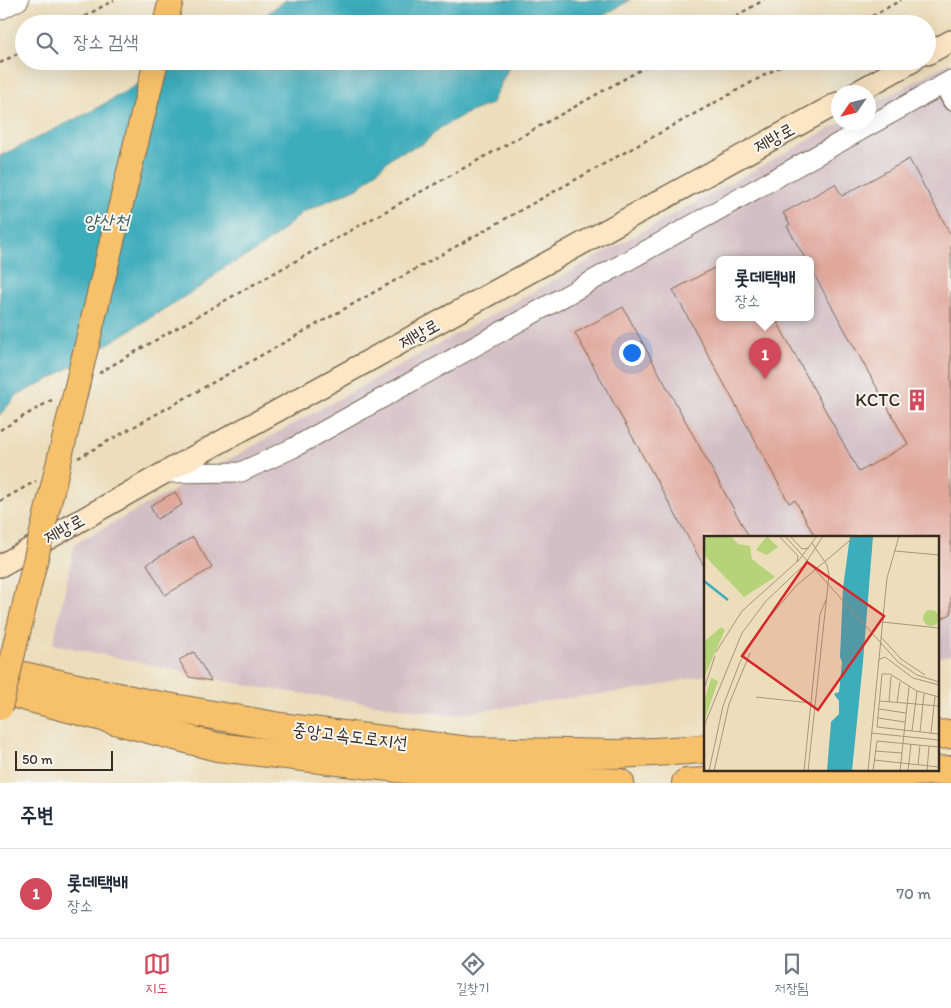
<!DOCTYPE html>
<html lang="ko">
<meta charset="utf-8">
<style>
body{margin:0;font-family:Itim,"Poor Story",sans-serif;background:#f6f6f7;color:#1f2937}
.compass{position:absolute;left:831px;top:85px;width:45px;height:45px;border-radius:50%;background:#fff;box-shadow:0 5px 20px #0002;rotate:235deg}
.scale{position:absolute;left:15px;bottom:12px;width:98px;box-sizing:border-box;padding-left:5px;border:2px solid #3b2a1e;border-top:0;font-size:14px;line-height:18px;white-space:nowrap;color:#3b2a1e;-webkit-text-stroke:4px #f6f6f2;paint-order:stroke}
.you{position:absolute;left:631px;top:352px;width:18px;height:18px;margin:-12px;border:4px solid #fff;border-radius:50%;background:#1a73e8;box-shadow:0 0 0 8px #1a73e833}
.badge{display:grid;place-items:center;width:32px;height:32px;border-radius:50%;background:#d1495b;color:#fff;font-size:16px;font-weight:700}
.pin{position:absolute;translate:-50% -41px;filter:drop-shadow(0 1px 2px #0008)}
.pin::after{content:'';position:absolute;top:26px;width:18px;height:15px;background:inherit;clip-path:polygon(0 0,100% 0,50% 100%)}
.popup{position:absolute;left:716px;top:256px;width:98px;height:65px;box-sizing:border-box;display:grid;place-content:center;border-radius:8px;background:#fff;filter:drop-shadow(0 1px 4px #0005);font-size:16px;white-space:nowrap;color:#747a83}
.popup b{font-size:19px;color:#1f2937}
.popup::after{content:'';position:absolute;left:50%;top:100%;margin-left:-10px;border:10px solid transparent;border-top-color:#fff}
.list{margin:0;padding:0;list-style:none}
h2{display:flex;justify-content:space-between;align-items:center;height:65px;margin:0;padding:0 20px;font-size:21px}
h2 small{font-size:16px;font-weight:400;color:#747a83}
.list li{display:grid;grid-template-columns:32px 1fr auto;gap:15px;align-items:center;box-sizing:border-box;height:90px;padding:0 20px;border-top:1px solid #e0e1e3}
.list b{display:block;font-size:19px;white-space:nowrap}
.list p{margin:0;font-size:16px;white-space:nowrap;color:#747a83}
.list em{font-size:16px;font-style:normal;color:#747a83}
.icon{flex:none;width:28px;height:28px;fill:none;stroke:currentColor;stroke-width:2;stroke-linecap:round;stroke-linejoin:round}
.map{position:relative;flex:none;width:951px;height:783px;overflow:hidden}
.search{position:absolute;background:#fff;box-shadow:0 5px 20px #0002;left:15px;right:15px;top:15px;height:55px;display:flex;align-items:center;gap:12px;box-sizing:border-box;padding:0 18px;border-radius:28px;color:#747a83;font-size:19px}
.sheet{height:155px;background:#fff}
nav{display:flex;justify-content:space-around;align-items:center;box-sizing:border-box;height:70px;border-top:1px solid #e0e1e3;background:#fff;font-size:14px;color:#747a83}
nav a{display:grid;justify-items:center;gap:2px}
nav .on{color:#d1495b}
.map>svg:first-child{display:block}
.industrial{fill:#d2bec5;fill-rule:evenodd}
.water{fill:#3dacbb;stroke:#3c6b6c}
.building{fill:#e0a79b}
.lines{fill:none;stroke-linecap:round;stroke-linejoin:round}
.minor-casing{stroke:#796955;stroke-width:18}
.tertiary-casing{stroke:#796955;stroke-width:21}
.secondary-casing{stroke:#796955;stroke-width:24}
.primary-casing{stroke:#796955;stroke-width:26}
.motorway-casing{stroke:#796955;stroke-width:30}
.path{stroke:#796955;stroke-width:2.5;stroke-dasharray:4 4;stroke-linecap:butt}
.minor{stroke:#fff;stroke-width:15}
.tertiary{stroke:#fff;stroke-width:19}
.secondary{stroke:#fce6c4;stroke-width:21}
.primary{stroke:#f7c06b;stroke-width:24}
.motorway{stroke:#f7c06b;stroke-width:28}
.primary-bridge-casing{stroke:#796955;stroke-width:26;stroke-linecap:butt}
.primary-bridge{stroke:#f7c06b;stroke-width:24}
.labels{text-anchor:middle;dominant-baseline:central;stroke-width:4;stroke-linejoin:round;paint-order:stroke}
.street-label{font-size:18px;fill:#3b2a1e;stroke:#f6f6f2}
.poi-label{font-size:18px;fill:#3b2a1e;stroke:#f6f6f2;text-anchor:end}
.water-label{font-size:19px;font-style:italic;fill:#3c5e5d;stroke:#f6f6f2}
.inset-river{fill:none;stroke:#3dacbb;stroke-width:2.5}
.inset-road{fill:none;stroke:#a5967c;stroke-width:1}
.view{fill:#d62828;fill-opacity:0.15;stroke:#d62828;stroke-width:2.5}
.inset-edge{fill:none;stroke:#3b2a1e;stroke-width:2.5}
</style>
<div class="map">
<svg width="951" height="783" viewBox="0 0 951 783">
<rect width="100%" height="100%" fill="#f6f6f2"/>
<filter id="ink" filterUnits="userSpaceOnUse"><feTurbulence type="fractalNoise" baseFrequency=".02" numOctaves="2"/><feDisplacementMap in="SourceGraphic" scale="10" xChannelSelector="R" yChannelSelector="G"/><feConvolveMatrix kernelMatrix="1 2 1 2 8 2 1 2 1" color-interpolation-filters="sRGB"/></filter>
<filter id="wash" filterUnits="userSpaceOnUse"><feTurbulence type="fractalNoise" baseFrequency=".0096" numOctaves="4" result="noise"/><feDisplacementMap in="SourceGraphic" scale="20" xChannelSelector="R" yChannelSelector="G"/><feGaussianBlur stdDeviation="1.12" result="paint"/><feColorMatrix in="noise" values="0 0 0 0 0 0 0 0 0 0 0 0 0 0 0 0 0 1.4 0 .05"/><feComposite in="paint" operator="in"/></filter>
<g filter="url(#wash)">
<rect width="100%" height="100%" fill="#ecdebb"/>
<path class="industrial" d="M951,61V655L937,657V537H705V675L645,689L569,698L451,715L250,686L53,644L75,544L840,123L868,122L869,107ZM720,260H810V318H720Z"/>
<g class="water">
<path d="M286,0H630L589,24H253Z"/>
<path d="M178,61H530L510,65L491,104L465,114L440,128L423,144L394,155L360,187L303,212L277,235L254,252L223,268L205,284L54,377L17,395L0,415V156L90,112Z"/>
</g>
<g id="blocks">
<g class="building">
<path d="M909,159L951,235V614L937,621V537H815L795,500L789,503L673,290L720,265V318H775L859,472L908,444L810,267V260H806L787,226L790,224L783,213L835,184L842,196Z"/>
<path d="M623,307L749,537H705V568L575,333Z"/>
<path d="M175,492L182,505L157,519L150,506Z"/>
<path d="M193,537L212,568L165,595L147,564Z"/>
<path d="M194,652L211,681L189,677L179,660Z"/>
</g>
</g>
</g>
<g filter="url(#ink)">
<use href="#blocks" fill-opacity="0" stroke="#796955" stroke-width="1"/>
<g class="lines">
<g class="minor-casing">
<path id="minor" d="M942,85L951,102"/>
</g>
<g class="tertiary-casing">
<g id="tertiary">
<path d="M0,10L19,0"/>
<path d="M164,473L241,472L293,448L951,80"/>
</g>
</g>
<g class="secondary-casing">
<g id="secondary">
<path d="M927,54L951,41"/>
<path d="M857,92L913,61"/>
<path d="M0,566L164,473L838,103"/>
</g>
</g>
<g class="primary-casing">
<path id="primary" d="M165,24L171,0"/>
</g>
<g class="motorway-casing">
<g id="motorway">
<path d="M0,671L145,703L280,727L469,751L618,754L705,749"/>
<path d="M0,690L217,747L432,772L620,783"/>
<path d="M937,735L951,734"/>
<path d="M686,783L951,770"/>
</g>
</g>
<g class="path">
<path d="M71,24L114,0"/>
<path d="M722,24L764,0"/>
<path d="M858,24L901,0"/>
<path d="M0,63L24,50"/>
<path d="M99,373C283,265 471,166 656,61"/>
<path d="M0,430L55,398"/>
<path d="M78,458L546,196L790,61"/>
<path d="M0,501L36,481"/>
</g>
<use href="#minor" class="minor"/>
<use href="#tertiary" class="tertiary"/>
<use href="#secondary" class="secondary"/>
<use href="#primary" class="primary"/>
<use href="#motorway" class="motorway"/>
<g class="primary-bridge-casing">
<path id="primary-bridge" d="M0,708L86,348L156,61"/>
</g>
<use href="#primary-bridge" class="primary-bridge"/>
</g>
</g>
<defs>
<g id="building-bare" transform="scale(1.725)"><path d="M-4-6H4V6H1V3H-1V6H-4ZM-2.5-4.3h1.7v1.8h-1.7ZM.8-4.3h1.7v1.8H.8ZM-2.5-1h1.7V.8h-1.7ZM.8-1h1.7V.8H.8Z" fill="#d1495b" stroke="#f6f6f2" stroke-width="2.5" paint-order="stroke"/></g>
</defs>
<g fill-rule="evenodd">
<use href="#building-bare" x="917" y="400"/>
</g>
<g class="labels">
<g class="street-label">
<text transform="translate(774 138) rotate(-29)">제방로</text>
<text transform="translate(419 334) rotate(-29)">제방로</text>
<text transform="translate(64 529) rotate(-29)">제방로</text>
<text transform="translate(350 736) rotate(7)">중앙고속도로지선</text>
</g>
<g class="poi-label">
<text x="900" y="400">KCTC</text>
</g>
<g class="water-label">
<text x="106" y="221">양산천</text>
</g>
</g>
<g transform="translate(704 536)">
<rect width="235" height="235" fill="#ecdebb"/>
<path d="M0,0H27L34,8L46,10L48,23L71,41L40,61L0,19ZM63,0L74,11L63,19L52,14ZM219 82a8 8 0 1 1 16 0a8 8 0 1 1-16 0ZM17,91L21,94L0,142V106ZM7,142L14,145L0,186V166Z" fill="#b7d379"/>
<path d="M146,0H169L159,126L148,235H123L127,186L135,178V165L130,158L135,156L138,126L136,121L139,52Z" fill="#3dacbb"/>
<path class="inset-river" d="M0,45L24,64"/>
<path class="inset-road" d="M75,0L94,20L93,26M81,0L194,126L213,139L235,146M86,0L98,13L105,12M191,15L235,19M178,86L235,92M177,101L197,123L221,139M12,116L38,75L95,24L113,0M174,124L181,121L209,142L235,149M0,153L11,120M52,161L107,167M235,161L213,155L186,138H178L173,191L235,198M176,165L235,170M185,166L187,140M193,166L196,146M175,173L202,177M174,182L201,186M0,190L38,97L62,65L101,28L119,0M208,195L213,155M216,196L220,158M167,197L235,204M227,197L231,160M171,215L198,217M170,224L235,231M214,229L216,209M5,235L19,170L36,126L58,90L92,50L151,0M10,235L25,168L46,117M100,235L116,78L122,64M104,235L125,39L123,29L108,7M164,235L183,42L195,0M169,235L173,205L235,211M196,235L205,151M204,235L207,208M223,235L225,210"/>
<path class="view" d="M103,26L180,80L114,174L38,120Z"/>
<rect width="235" height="235" class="inset-edge"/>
</g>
</svg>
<svg class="compass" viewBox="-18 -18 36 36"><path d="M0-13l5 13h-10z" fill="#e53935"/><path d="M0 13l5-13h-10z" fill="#747a83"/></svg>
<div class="scale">50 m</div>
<div class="you"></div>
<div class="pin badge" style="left:765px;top:379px">1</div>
<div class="popup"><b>롯데택배</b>장소</div>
<div class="search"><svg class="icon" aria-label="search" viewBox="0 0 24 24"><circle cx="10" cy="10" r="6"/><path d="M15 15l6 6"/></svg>장소 검색</div>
</div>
<section class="sheet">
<h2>주변<small></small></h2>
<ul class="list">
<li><span class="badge">1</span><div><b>롯데택배</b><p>장소</p></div><em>70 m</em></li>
</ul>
</section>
<nav>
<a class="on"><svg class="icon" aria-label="map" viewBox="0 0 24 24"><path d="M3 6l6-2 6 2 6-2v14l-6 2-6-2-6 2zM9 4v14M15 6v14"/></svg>지도</a>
<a><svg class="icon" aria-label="directions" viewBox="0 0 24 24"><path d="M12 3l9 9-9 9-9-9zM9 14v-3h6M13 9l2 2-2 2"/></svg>길찾기</a>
<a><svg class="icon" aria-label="saved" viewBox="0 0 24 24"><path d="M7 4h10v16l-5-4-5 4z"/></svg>저장됨</a>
</nav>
